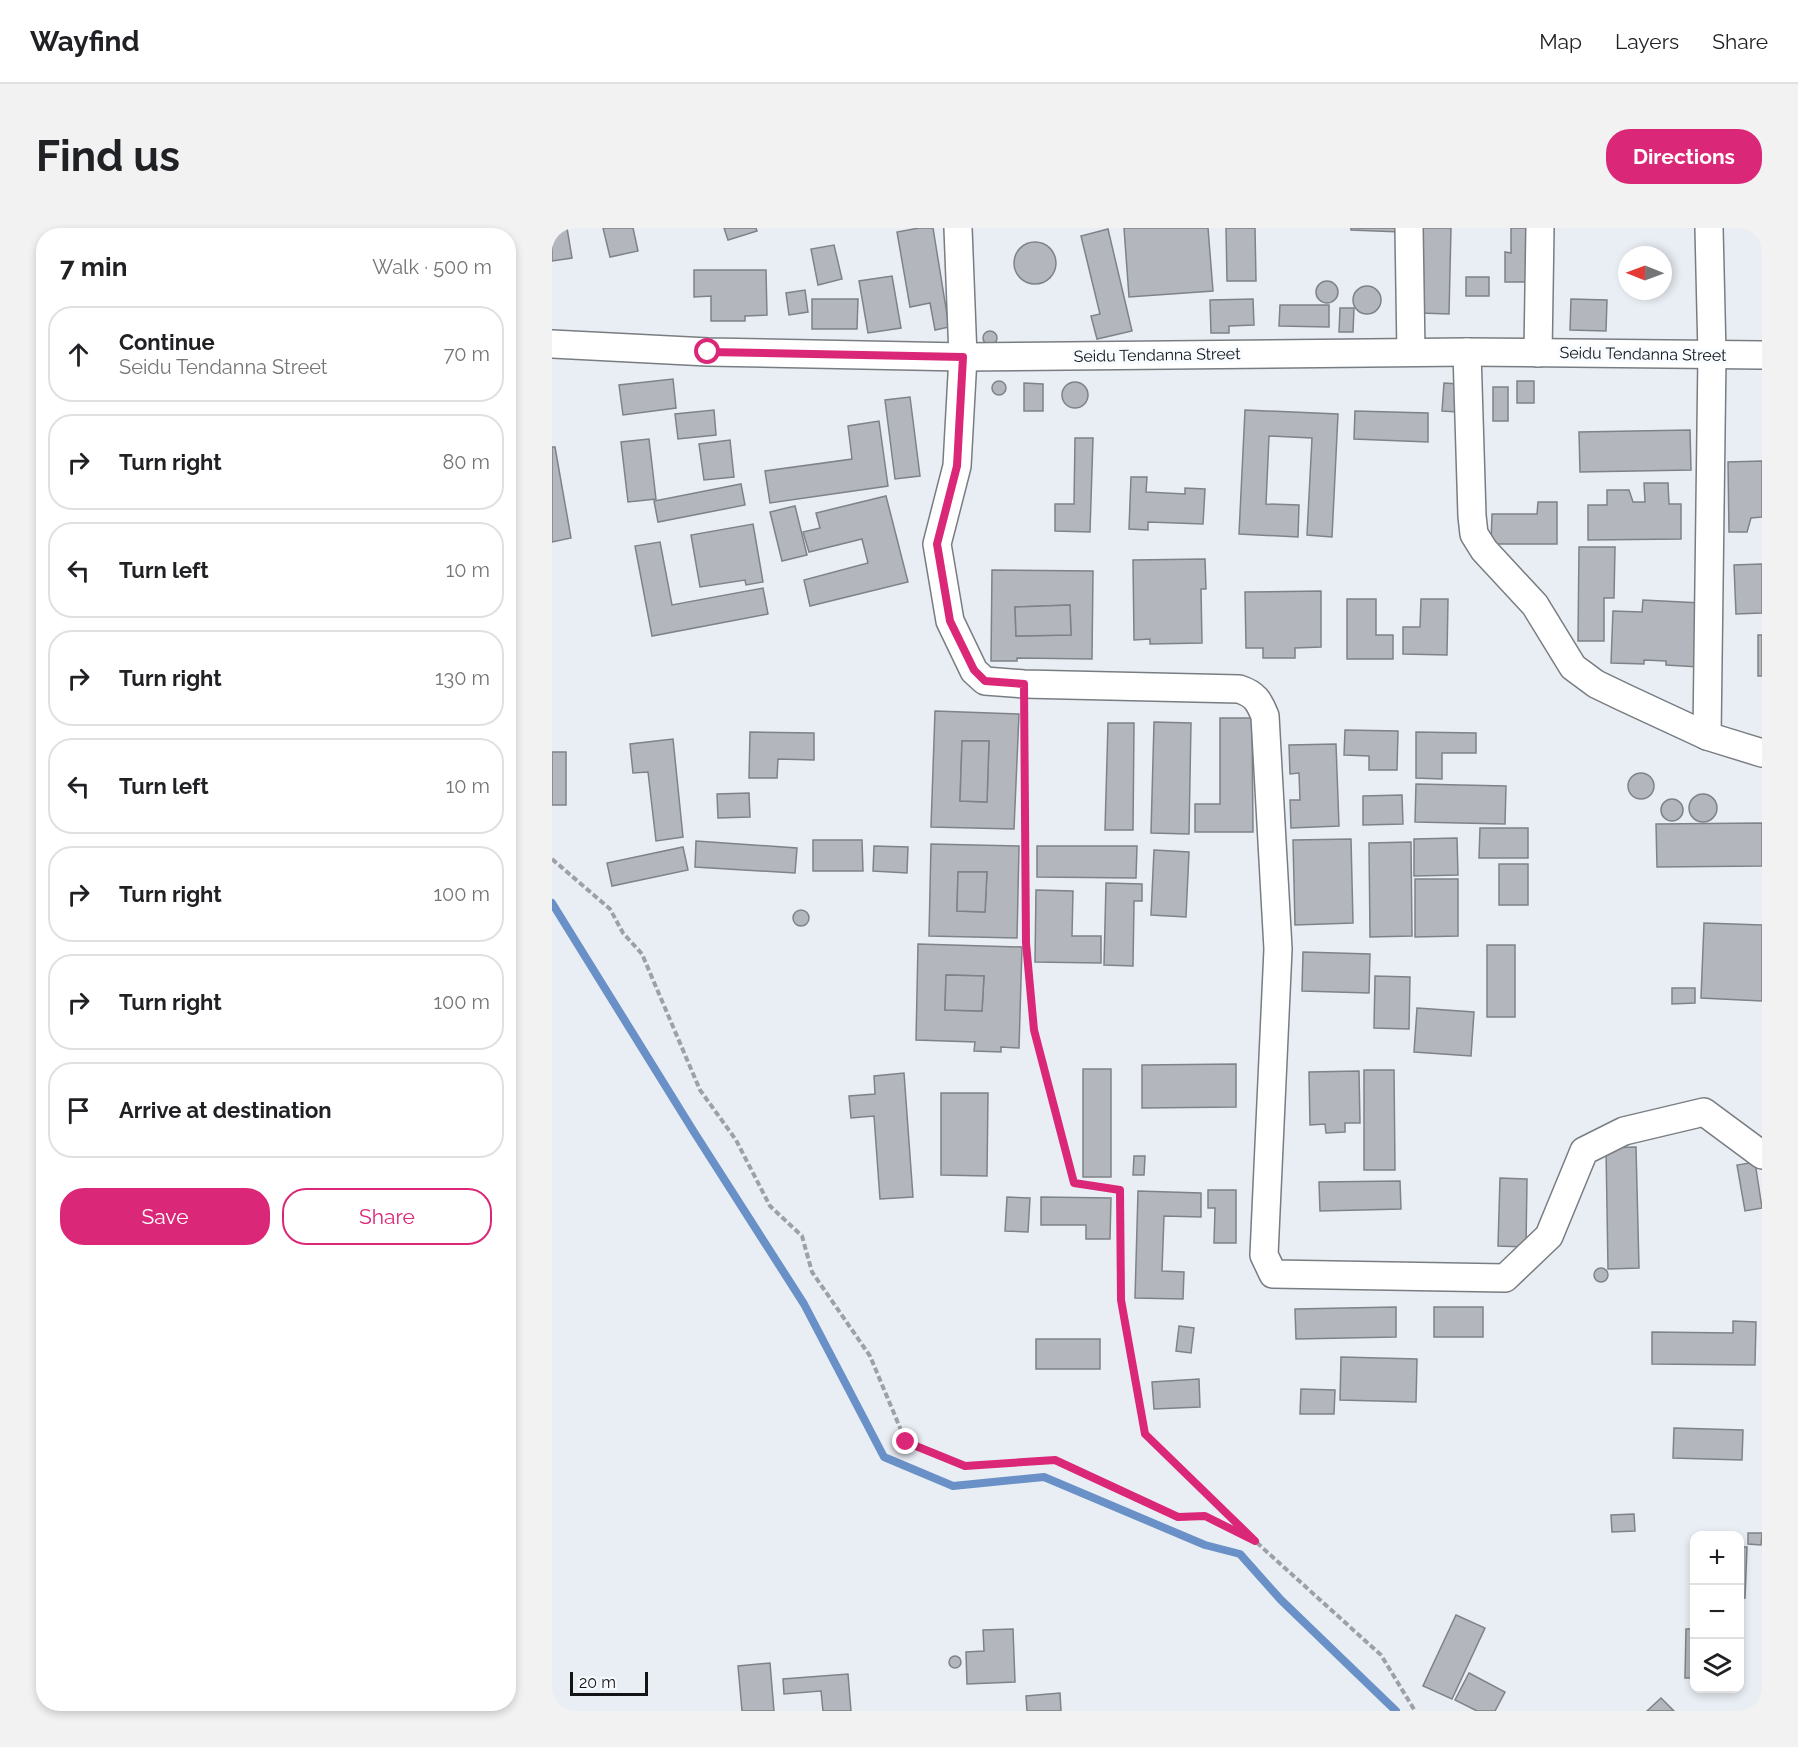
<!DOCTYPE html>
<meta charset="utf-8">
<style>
body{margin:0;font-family:Raleway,sans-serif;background:#f2f2f2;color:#202124}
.controls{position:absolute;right:18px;bottom:18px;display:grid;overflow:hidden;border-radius:12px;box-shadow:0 3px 9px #0003}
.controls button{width:54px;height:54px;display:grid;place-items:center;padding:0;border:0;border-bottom:2px solid #e0e0e0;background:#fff;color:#202124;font:30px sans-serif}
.compass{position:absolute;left:1066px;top:18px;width:54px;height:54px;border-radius:50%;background:#fff;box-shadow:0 3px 9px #0003;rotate:271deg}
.scale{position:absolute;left:18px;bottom:15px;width:78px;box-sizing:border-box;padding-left:6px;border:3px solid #121416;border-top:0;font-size:16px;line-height:21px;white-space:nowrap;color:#121416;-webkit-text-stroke:4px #f8fbff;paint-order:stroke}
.stop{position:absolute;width:18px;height:18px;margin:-14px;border:4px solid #db2777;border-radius:50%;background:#fff}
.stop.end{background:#db2777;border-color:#fff;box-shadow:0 2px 6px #0008}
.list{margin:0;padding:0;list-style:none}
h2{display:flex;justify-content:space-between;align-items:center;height:78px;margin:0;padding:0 24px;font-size:26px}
h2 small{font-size:20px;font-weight:400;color:#757577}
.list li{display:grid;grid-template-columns:39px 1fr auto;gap:18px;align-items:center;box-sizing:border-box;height:96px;margin:0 12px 12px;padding:0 12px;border:2px solid #e0e0e0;border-radius:24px}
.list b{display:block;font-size:22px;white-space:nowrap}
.list p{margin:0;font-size:20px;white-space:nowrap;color:#757577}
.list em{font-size:20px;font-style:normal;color:#757577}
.actions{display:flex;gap:12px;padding:18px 24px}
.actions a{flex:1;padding:14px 0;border:2px solid #db2777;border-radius:24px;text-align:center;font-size:21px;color:#db2777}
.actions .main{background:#db2777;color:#fff}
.icon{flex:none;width:33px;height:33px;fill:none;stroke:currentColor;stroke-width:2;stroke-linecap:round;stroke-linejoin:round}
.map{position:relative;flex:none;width:1210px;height:1483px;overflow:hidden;border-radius:24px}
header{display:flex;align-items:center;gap:36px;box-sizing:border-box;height:84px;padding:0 30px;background:#fff;border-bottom:2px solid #e0e0e0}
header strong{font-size:28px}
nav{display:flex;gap:33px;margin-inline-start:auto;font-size:21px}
.intro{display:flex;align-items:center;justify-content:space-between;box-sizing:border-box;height:144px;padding:0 36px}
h1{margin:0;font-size:42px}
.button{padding:15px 27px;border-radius:24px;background:#db2777;color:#fff;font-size:21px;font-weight:700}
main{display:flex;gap:36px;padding:0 36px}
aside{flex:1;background:#fff;border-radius:24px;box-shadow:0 3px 9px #0003}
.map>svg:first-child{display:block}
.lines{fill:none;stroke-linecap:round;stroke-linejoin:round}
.stream{stroke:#6a91c7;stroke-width:8}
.building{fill:#b3b7bd;stroke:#7e8388;stroke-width:1.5;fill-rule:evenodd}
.minor-casing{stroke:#787d82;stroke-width:30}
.path{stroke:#9da1a5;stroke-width:4;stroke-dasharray:6 3;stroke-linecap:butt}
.minor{stroke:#fff;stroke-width:27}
.route{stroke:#db2777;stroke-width:8}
.labels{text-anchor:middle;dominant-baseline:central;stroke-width:6;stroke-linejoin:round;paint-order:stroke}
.street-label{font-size:16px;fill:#121416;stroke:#f8fbff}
</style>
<header>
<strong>Wayfind</strong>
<nav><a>Map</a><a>Layers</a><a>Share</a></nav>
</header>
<div class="intro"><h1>Find us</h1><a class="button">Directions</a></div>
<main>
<aside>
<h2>7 min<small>Walk · 500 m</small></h2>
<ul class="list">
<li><svg class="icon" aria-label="ahead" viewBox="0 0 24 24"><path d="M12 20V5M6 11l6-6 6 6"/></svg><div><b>Continue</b><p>Seidu Tendanna Street</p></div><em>70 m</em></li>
<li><svg class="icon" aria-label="right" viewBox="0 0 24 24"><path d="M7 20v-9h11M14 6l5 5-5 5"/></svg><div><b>Turn right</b></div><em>80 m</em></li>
<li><svg class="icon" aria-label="left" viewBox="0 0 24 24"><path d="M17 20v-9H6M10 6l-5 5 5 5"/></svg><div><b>Turn left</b></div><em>10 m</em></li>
<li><svg class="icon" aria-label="right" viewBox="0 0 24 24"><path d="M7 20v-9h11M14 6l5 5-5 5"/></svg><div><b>Turn right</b></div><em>130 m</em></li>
<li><svg class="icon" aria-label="left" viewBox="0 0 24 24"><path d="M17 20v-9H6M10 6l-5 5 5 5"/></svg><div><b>Turn left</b></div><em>10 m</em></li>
<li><svg class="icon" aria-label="right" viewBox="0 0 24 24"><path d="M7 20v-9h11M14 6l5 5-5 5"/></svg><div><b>Turn right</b></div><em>100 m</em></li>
<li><svg class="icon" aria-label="right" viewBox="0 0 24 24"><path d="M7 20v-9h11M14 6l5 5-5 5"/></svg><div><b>Turn right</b></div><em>100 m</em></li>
<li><svg class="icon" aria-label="arrive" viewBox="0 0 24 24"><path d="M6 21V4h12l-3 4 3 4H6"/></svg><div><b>Arrive at destination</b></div></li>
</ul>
<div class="actions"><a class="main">Save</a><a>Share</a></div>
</aside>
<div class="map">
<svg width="1210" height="1483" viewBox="0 0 1210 1483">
<rect width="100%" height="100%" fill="#e9eef4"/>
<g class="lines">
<path class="stream" d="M0,675L142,904L252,1076L332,1229L401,1258L492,1249L653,1317L688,1326L729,1372L844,1483"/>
</g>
<g class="building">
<path d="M0,0H15L20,30L0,33Z"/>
<path d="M51,0H81L86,23L58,29Z"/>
<path d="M172,0H204L205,3L176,12Z"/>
<path d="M367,0H381L397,99L383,102L378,75L358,79L345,4Z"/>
<path d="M572,0H656L661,63L577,69Z"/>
<path d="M674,0H703L704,53H675Z"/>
<path d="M799,0H848V4L799,2Z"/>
<path d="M870,0H899L897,86L868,85Z"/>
<path d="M959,0H984V54H953V24L959,25Z"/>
<path d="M556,1L580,103L545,111L539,88L548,86L529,8Z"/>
<circle cx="483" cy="35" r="21"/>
<path d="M282,17L290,51L266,57L259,21Z"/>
<path d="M142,42H214L215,87L193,88V93H159V68L142,69Z"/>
<path d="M340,48L349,100L316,105L307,53Z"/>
<rect x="914" y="49" width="23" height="19"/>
<circle cx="775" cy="64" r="11"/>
<circle cx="815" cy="72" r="14"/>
<path d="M253,62L256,84L237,87L234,65Z"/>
<path d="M260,71H306L305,101H260Z"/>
<path d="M701,71L702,97L677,98V105H659L658,72Z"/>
<path d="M1019,71L1055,72L1054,103L1018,102Z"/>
<path d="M728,77H777V99L727,98Z"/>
<path d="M788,80H802L801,104H787Z"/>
<circle cx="438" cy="110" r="7"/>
<path d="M121,151L124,180L71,187L67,157Z"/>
<circle cx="447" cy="160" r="7"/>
<rect x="965" y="153" width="17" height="22"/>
<circle cx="523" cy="167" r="13"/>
<path d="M472,155L491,156V183H472Z"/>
<path d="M892,155L907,156L906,184L890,183Z"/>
<rect x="941" y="159" width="15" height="34"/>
<path d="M358,169L368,248L343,251L333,172Z"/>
<path d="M162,182L164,207L126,211L123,186Z"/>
<path d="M693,182L786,186L780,309L755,307L760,210L717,208L714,276L747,277L746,309L687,306Z"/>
<path d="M803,183L876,185V214L802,211Z"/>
<path d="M327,193L336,258L218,275L213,243L300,231L296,198Z"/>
<path d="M1138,202L1139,242L1028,244L1027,204Z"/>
<path d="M523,210H541L538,304L503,303V276H522Z"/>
<path d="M97,211L104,271L76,274L69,214Z"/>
<path d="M178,212L182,249L152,252L147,216Z"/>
<path d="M0,219H3L19,310L0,314Z"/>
<path d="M1210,233V289L1199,290L1195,304H1177L1176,234Z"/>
<path d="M579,249H595L594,264L633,266V260L653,261L651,296L596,294V302L577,301Z"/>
<path d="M1092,255H1116L1117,276H1129V311L1036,312V277H1055V262H1077L1081,274H1093Z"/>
<path d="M189,256L193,277L106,294L102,273Z"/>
<path d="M334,268L356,354L258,378L252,352L316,335L310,311L257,324L251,304L268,300L264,285Z"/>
<path d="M986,274H1005V316H939L940,286H985Z"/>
<path d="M243,278L255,327L230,333L218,284Z"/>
<path d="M201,296L211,354L194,357L193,352L148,359L139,307Z"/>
<path d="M108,314L120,377L211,360L216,386L100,408L83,318Z"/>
<path d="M1027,319H1063L1062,370H1052V413H1026Z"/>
<path d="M653,331L654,361H649L650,415L598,416V411L582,412L581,332Z"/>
<path d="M1210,336V385L1184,386L1182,337Z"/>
<path d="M440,342L541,343L540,431L465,430V433H439ZM518,377L519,407L464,408L463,379Z"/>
<path d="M769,363V419L743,420V430H711V420H694L693,364Z"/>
<path d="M795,371H824V407H841V431H795Z"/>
<path d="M869,371H896L895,427L851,426V399H868Z"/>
<path d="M1091,372L1149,375L1147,439L1114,437V433L1092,432V436L1059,435L1061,383L1090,384Z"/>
<path d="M518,377L519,407L464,408L463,379Z"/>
<rect x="1206" y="407" width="4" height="41"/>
<path d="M383,483L467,486L462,601L379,599ZM410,513H437L435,574L408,573Z"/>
<path d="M668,490H700L701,604H643V576H668Z"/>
<path d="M602,494L639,495L637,606L599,605Z"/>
<path d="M556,495H582L581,602H553Z"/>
<path d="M793,502L846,503L845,542H817V528L792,527Z"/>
<path d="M198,504L262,505V532L226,531L225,550H197Z"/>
<path d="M864,504L924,505V525H890V551L864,550Z"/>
<path d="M121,511L131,609L104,613L96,544L81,545L78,516Z"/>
<path d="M410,513H437L435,574L408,573Z"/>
<path d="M784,516L787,598L739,600L738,572H748L747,545L738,546L737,517Z"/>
<rect x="0" y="524" width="14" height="53"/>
<circle cx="1089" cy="558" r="13"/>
<path d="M864,556L954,558L953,596L863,594Z"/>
<path d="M197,565L198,589L166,590L165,566Z"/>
<circle cx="1151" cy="580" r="14"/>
<path d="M850,567L851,596L811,597V568Z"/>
<circle cx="1120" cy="582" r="11"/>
<path d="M1210,595V638L1105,639L1104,596Z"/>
<path d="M928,600H976V630H927Z"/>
<path d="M905,610L906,647L862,648V611Z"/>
<path d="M799,611L801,695L743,697L741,612Z"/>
<path d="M261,612H310L311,643H261Z"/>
<path d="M144,613L245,620L243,645L143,639Z"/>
<path d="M859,614L860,708L818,709L817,615Z"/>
<path d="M379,616L467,618L465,710L377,708ZM406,644H435L433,684L405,683Z"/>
<path d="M322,618L356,619L355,645L321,643Z"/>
<path d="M485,618H585L584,650L485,649Z"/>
<path d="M131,619L136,642L60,658L55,635Z"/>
<path d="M602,622L637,624L634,689L599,687Z"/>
<rect x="947" y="636" width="29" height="41"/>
<path d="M406,644H435L433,684L405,683Z"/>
<path d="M863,651H906V708L863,709Z"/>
<path d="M554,655L590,656V673H582L581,738L552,737Z"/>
<path d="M484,662L521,663L520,708H549V735L483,734Z"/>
<circle cx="249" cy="690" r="8"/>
<path d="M1152,695L1210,697V773L1149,770Z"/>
<path d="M366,716L470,719L467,820L449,819V824L422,823L423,814L364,812ZM394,747L432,748L430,783L393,782Z"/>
<rect x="935" y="717" width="28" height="72"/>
<path d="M751,724L818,726L817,765L750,763Z"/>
<path d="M394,747L432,748L430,783L393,782Z"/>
<path d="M823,748L858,749L857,801L822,800Z"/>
<path d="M1120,760H1143V775L1120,776Z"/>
<path d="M865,780L922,784L919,828L862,824Z"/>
<path d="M684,836V879L590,880V837Z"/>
<rect x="531" y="841" width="28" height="108"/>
<path d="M812,842H842L843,942H812Z"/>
<path d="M807,843L808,895H793V904L774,905L773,896L758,897L757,844Z"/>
<path d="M352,845L361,969L328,971L322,888L299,890L297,868L323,866L322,848Z"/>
<path d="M389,865H436L435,948L389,947Z"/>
<path d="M1084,919L1087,1040L1056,1041L1054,920Z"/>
<path d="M582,928H593L592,947H581Z"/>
<path d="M1203,934L1210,980L1193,983L1185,937Z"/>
<path d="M948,950L975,951L974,1019L946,1018Z"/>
<path d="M848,953L849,981L768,983L767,954Z"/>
<path d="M656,962H684V1015H662L663,980H656Z"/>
<path d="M586,963L649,965V989L612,988L610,1043L632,1044L631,1071L583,1070Z"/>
<path d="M455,969L478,970L476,1004L453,1003Z"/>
<path d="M489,969L559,970L558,1011H534V997H489Z"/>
<circle cx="1049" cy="1047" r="7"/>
<path d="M844,1079V1109L744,1111L743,1081Z"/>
<rect x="882" y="1079" width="49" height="30"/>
<path d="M1181,1093L1204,1094L1203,1137L1100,1136V1104L1181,1105Z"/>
<path d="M627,1098L642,1100L639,1125L624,1123Z"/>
<rect x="484" y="1111" width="64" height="30"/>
<path d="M789,1129L865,1131L864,1174L788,1172Z"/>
<path d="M647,1151L648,1179L602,1181L600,1154Z"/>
<path d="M749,1161L783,1162L782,1186H748Z"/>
<path d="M1122,1200L1191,1202L1190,1232L1121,1230Z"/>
<path d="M1082,1286L1083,1303L1060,1304L1059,1287Z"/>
<path d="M1196,1305H1210L1209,1317L1196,1316Z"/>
<path d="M1188,1319H1195L1193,1370H1188Z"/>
<path d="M904,1387L933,1400L900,1471L871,1458Z"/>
<path d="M461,1401L463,1454L415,1456L414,1424L432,1423L431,1402Z"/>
<path d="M1134,1401H1142V1450H1133Z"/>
<circle cx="403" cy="1434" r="6"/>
<path d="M218,1435L222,1483H190L186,1438Z"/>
<path d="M917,1445L953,1464L943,1483H925L903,1472Z"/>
<path d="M296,1446L299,1483H271L269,1463L232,1466L231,1451Z"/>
<path d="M508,1465L509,1483H475L474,1468Z"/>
<path d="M1109,1470L1122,1483H1095Z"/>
</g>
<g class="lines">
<g class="minor-casing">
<g id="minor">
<path d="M406,0L411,129L405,238L385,316L398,393L422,443L433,453L472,456L687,461C703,466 707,473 713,488L726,721L712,1027L721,1046L953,1050L997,1008L1032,923L1072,903L1152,884L1210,927"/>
<path d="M857,0L859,124"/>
<path d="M0,116L156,124L411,129L915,124L1210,127"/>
<path d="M915,124L920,288L922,306L932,322L983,377L1021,439L1044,456L1071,469L1155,508L1210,525"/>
<path d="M986,125L988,0"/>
<path d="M1155,508L1160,127L1157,0"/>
</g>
</g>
<g class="path">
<path d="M472,482L474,715L482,802L522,955L568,962L569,1072L593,1206L703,1313L829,1427L863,1483"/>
<path d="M0,631L58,681L71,705L90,726L148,862L184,912L218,978L250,1008L260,1044L318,1128L354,1214L413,1238L503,1232L626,1289H653L700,1311"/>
<path d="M1204,1483L1210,1477"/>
</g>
<use href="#minor" class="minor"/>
</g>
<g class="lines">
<path class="route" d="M156,124L411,129L405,238L385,316L398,393L422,442L433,453L472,456L474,715L482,802L522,955L568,962L569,1072L593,1206L703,1313L653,1288L626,1289L503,1232L413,1238L354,1214"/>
</g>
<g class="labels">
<g class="street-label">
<text transform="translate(1091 126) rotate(1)">Seidu Tendanna Street</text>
<text transform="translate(605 127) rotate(-1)">Seidu Tendanna Street</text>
</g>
</g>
</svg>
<div class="controls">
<button>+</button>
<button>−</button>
<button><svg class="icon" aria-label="layers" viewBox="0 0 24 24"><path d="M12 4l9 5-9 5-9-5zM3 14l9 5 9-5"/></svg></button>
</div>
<svg class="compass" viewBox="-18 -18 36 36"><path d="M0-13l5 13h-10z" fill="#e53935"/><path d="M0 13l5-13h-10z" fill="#757577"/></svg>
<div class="scale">20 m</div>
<div class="stop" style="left:156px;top:124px"></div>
<div class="stop end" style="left:354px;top:1214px"></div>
</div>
</main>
